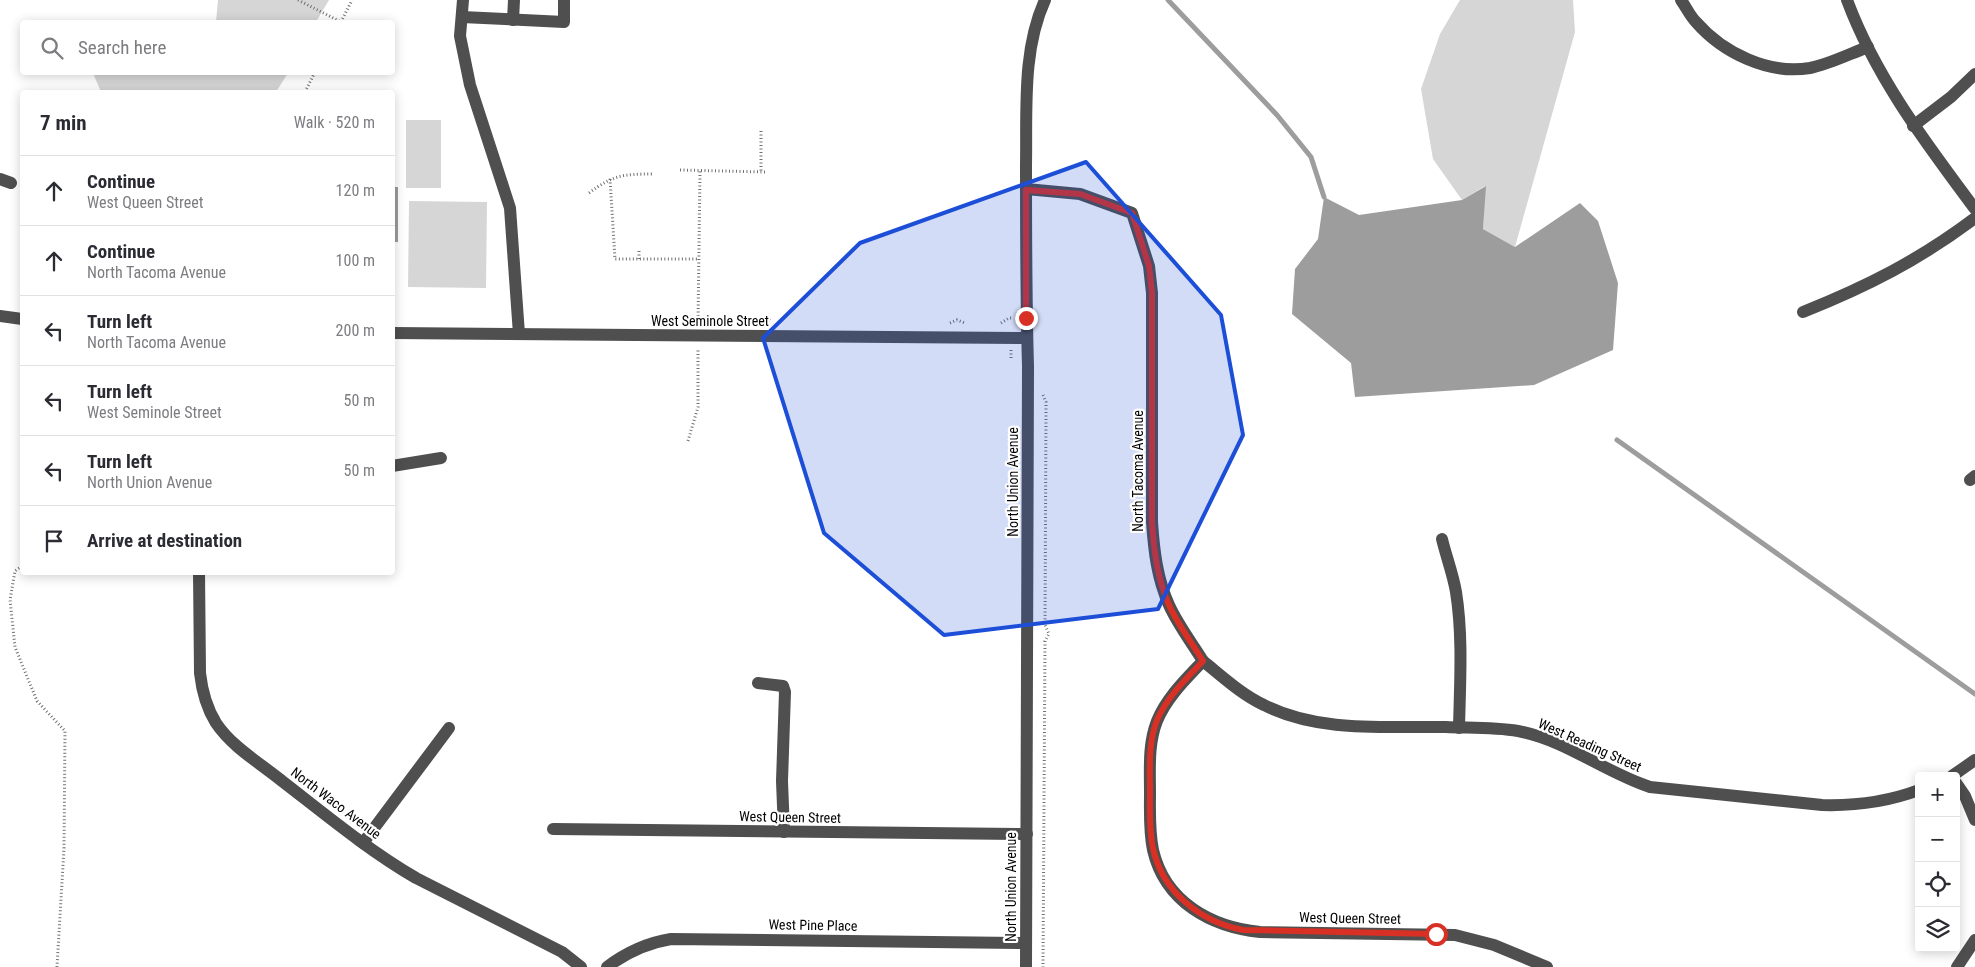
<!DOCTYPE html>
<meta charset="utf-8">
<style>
body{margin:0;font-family:"Roboto Condensed",sans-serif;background:#f7f7f7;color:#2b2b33}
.controls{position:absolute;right:15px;bottom:15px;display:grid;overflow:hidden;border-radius:5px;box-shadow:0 2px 12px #0003}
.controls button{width:45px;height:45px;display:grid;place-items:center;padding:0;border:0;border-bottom:1px solid #e1e1e2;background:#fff;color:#2b2b33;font:25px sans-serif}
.stop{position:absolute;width:15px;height:15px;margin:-11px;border:4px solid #d93025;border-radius:50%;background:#fff}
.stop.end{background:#d93025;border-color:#fff;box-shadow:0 1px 5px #0008}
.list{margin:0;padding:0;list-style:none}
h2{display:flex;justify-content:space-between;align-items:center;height:65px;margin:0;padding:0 20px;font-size:21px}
h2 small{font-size:16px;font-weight:400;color:#7c7c81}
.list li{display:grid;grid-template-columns:32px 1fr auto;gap:15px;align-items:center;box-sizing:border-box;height:70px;padding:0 20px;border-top:1px solid #e1e1e2}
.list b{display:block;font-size:19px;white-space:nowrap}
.list p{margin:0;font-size:16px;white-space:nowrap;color:#7c7c81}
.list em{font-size:16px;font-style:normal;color:#7c7c81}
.icon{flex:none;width:28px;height:28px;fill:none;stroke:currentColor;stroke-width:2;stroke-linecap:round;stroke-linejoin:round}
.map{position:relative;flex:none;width:1975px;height:967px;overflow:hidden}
.search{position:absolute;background:#fff;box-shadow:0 2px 12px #0003;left:20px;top:20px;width:375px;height:55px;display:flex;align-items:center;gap:12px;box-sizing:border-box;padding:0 18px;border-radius:5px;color:#7c7c81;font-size:19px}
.panel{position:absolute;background:#fff;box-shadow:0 2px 12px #0003;left:20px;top:90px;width:375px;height:485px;border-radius:5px}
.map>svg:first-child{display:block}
.green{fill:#d6d6d6}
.water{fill:#9d9d9d}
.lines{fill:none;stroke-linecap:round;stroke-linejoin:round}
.stream{stroke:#9d9d9d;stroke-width:5}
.path{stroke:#717171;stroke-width:3;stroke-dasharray:1 2.5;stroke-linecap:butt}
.minor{stroke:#4f4f4f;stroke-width:12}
.route{stroke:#d93025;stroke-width:6}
.marked{fill:#1d4ed8;fill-opacity:0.2;stroke:#1d4ed8;stroke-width:4;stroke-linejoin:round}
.labels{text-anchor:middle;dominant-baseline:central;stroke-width:4.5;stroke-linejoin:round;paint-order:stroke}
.street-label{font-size:14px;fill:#000;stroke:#fff}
</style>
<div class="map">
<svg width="1975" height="967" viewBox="0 0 1975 967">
<rect width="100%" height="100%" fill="#fff"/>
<g class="green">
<path d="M218,0H329L316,22H216Z"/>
<path d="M1460,0H1573L1575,32L1515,247L1483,229L1485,186L1462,200L1433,159L1421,89L1440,34Z"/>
<path d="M93,73H288L276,92H101Z"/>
<rect x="406" y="120" width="35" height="68"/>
<path d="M409,201L487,202L486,288L408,287Z"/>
</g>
<g class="water">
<path d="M1486,186L1483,229L1515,247L1580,203L1598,221L1618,283L1613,350L1534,385L1355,397L1351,363L1292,314L1295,269L1318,239L1324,197L1359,215L1462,200Z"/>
<rect x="393" y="187" width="5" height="55"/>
</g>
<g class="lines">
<g class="stream">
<path d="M1168,0L1277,115L1311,157L1324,197"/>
<path d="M1617,440L1975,694"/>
</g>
<g class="path">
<path d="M298,0L341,22"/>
<path d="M341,22L352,0"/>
<path d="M305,92L315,72"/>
<path d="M761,131V171"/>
<path d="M680,170L766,172"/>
<path d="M610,179L615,259H699"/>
<path d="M589,193C613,175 623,174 653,174"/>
<path d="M639,259V250"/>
<path d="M767,314V318L771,321"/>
<path d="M698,323L700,171"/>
<path d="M950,323L957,320L965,323"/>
<path d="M1001,323L1009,318H1013"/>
<path d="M1011,350V360"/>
<path d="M1043,395L1046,402V413L1045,625L1049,634L1045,641L1043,967"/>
<path d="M688,441L698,407V349"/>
<path d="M22,566L15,571L10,600L15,647L37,701L65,731L64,848L57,967"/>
</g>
<g class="minor">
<path d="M463,0L460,36L470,85L510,208L519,334"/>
<path d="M1681,0C1686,7 1690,16 1696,22C1723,53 1769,75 1810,68C1830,64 1849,54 1868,47"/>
<path d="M1847,0C1876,78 1926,143 1975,209"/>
<path d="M462,17L564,22V0"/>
<path d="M513,20L514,0"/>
<path d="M1913,126L1951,97L1975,74"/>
<path d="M0,179L11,183"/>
<path d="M1026,189L1080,194L1132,213L1149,266L1152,293V522C1154,551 1157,578 1169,605C1178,625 1192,643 1203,661C1186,679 1167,697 1157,721C1148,744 1150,768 1150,793C1150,811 1149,831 1153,850C1165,902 1211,927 1260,932L1455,935L1494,945L1547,967"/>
<path d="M1803,312C1868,286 1919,260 1975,218"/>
<path d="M0,316L22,319"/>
<path d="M392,333L1027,338"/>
<path d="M392,466L441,458"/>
<path d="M1970,480L1975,476"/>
<path d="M1442,539C1446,556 1453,574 1456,592C1463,636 1460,683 1459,728"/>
<path d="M199,572L200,673C202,691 206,707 216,723C232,747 260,763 282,781C326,815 368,850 416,878L562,952L581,967"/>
<path d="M1203,661C1223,677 1241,694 1264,705C1319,733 1386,726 1446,727C1470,728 1494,727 1518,731C1566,740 1604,772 1650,787L1822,805C1856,806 1887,802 1919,790"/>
<path d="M758,683L783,686L785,692L782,781L784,832"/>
<path d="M1952,776L1975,760"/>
<path d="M1956,783L1965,796L1975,820"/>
<path d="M553,829L1027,834"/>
<path d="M363,843L449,728"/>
<path d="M607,967C627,952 646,943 671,939L1026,943"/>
<path d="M1026,967L1028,366C1026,299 1026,232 1026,165C1027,111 1022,50 1045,0"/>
<path d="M1957,967L1975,940"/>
</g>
</g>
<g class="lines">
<path class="route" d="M1026,318V190L1080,194L1132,213L1149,266L1152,293V522C1154,551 1157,578 1169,605C1178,625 1192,643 1203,661C1186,679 1167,697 1157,720C1148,743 1150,768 1150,792C1150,810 1149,830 1153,848C1162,892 1201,922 1243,930L1436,934"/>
</g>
<path class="marked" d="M1086,162L1221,315L1243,435L1158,609L944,635L824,533L763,338L860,243Z"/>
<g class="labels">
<g class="street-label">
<text x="710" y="321">West Seminole Street</text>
<text transform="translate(1138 471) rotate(-90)">North Tacoma Avenue</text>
<text transform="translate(1013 482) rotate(-90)">North Union Avenue</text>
<text transform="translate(1590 745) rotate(24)">West Reading Street</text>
<text transform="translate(336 803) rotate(37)">North Waco Avenue</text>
<text transform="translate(790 817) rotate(1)">West Queen Street</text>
<text transform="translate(1011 887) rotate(-90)">North Union Avenue</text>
<text transform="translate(1350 918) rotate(1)">West Queen Street</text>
<text transform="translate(813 925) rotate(1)">West Pine Place</text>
</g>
</g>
</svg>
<div class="controls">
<button>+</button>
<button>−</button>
<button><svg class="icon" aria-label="locate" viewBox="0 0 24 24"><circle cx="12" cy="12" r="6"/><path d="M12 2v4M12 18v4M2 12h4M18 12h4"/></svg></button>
<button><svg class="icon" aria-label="layers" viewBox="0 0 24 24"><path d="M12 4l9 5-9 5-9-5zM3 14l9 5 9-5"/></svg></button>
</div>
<div class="stop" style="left:1436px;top:934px"></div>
<div class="stop end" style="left:1026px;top:318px"></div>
<div class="search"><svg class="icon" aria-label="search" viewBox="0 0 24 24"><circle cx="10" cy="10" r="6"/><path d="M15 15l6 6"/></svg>Search here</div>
<section class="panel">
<h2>7 min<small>Walk · 520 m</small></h2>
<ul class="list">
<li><svg class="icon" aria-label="ahead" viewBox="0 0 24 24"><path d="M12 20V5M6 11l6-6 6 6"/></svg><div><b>Continue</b><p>West Queen Street</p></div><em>120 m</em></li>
<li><svg class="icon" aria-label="ahead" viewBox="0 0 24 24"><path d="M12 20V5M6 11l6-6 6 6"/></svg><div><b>Continue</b><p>North Tacoma Avenue</p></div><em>100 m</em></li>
<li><svg class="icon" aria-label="left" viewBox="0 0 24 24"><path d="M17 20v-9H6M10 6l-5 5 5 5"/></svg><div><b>Turn left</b><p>North Tacoma Avenue</p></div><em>200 m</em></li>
<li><svg class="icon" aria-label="left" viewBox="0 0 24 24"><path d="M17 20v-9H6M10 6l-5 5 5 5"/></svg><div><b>Turn left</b><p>West Seminole Street</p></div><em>50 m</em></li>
<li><svg class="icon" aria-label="left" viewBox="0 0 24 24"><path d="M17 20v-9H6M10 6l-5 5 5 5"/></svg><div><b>Turn left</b><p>North Union Avenue</p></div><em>50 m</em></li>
<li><svg class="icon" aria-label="arrive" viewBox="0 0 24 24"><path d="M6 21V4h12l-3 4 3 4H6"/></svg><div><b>Arrive at destination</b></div></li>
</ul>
</section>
</div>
